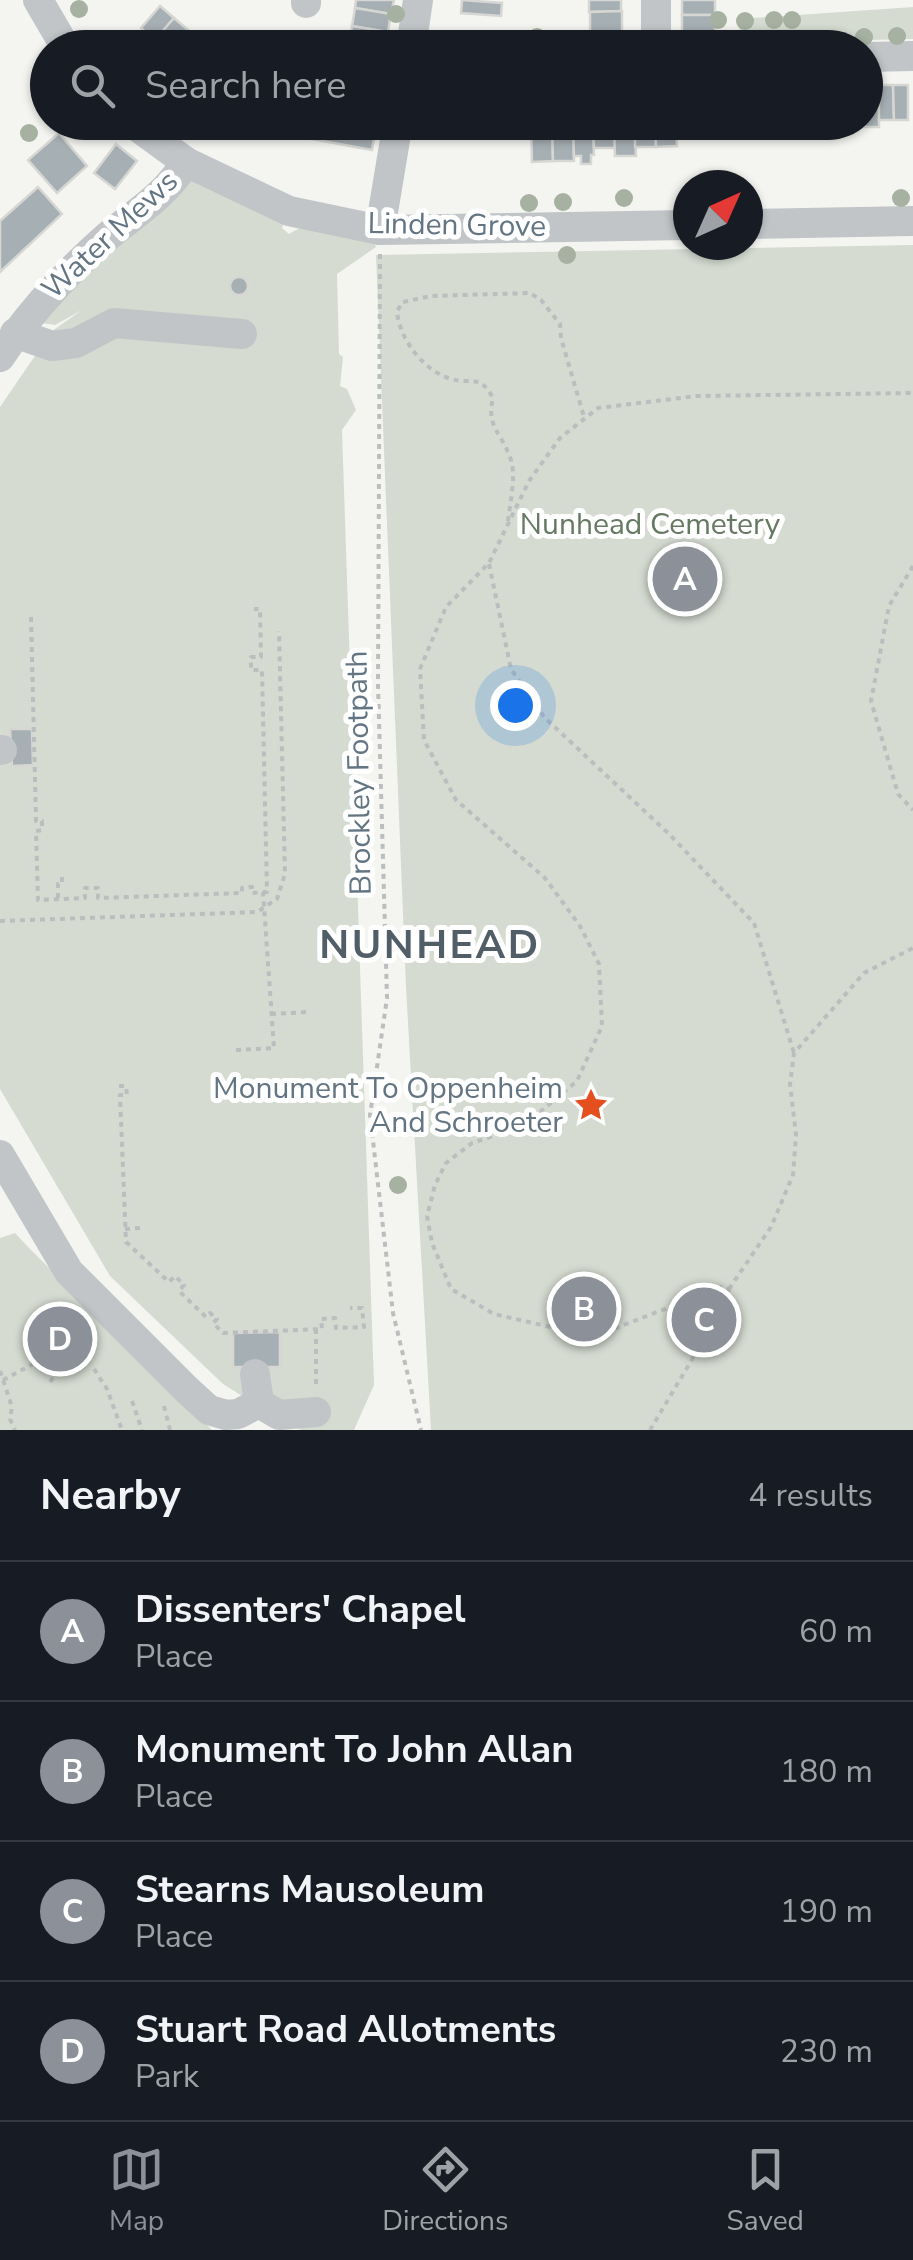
<!DOCTYPE html>
<style>
body{margin:0;font-family:"Nunito Sans",sans-serif;background:#20242c;color:#f1f3f6}
.compass{position:absolute;left:673px;top:170px;width:90px;height:90px;border-radius:50%;background:#171b24;box-shadow:0 2px 8px #0004;rotate:45deg}
.you{position:absolute;left:515px;top:705px;width:35px;height:35px;margin:-25px;border:8px solid #fff;border-radius:50%;background:#1a73e8;box-shadow:0 0 0 15px #1a73e833}
.badge{display:grid;place-items:center;width:65px;height:65px;border-radius:50%;background:#8c9099;color:#fff;font-size:32px;font-weight:700}
.pin{position:absolute;translate:-50% -50%;border:5px solid #fff;box-shadow:0 2px 10px #0006}
.list{margin:0;padding:0;list-style:none}
h2{display:flex;justify-content:space-between;align-items:center;height:130px;margin:0;padding:0 40px;font-size:42px}
h2 small{font-size:32px;font-weight:400;color:#9ea1a6}
.list li{display:grid;grid-template-columns:65px 1fr auto;gap:30px;align-items:center;box-sizing:border-box;height:140px;padding:0 40px;border-top:2px solid #363941}
.list b{display:block;font-size:38px;white-space:nowrap}
.list p{margin:0;font-size:32px;white-space:nowrap;color:#9ea1a6}
.list em{font-size:32px;font-style:normal;color:#9ea1a6}
.icon{flex:none;width:55px;height:55px;fill:none;stroke:currentColor;stroke-width:2;stroke-linecap:round;stroke-linejoin:round}
.map{position:relative;flex:none;width:913px;height:1430px;overflow:hidden}
.search{position:absolute;background:#171b24;box-shadow:0 2px 8px #0004;left:30px;right:30px;top:30px;height:110px;display:flex;align-items:center;gap:25px;box-sizing:border-box;padding:0 35px;border-radius:55px;color:#9ea1a6;font-size:38px}
.sheet{height:690px;background:#171b24}
nav{display:flex;justify-content:space-around;align-items:center;box-sizing:border-box;height:140px;border-top:2px solid #363941;background:#171b24;font-size:28px;color:#9ea1a6}
nav a{display:grid;justify-items:center;gap:5px}
nav .on{color:#8c9099}
.map>svg:first-child{display:block}
.green{fill:#d5dbd1}
.building{fill:#a6afb4;stroke:#d6d6d3;stroke-width:2.5}
.lines{fill:none;stroke-linecap:round;stroke-linejoin:round}
.path{stroke:#bbbdbf;stroke-width:4;stroke-dasharray:5 5;stroke-linecap:butt}
.minor{stroke:#c1c5c8;stroke-width:30}
.tree{fill:#a6b1a2}
.labels{text-anchor:middle;dominant-baseline:central;stroke-width:10;stroke-linejoin:round;paint-order:stroke}
.street-label{font-size:30px;fill:#637482;stroke:#fff}
.park-label{font-size:30px;fill:#667962;stroke:#fff}
.poi-label{font-size:30px;fill:#637482;stroke:#fff;text-anchor:end}
.district-label{font-size:40px;font-weight:bold;letter-spacing:2.5px;fill:#515d67;stroke:#fff}
</style>
<div class="map">
<svg width="913" height="1430" viewBox="0 0 913 1430">
<rect width="100%" height="100%" fill="#f4f5f0"/>
<g class="green">
<path d="M913,7V39L739,43L740,19Z"/>
<path d="M192,175L287,216L282,228L289,234L308,223L369,233L376,247L337,274L339,354L343,357L340,386L347,389L356,410L342,430L374,1385L354,1430H301L274,1416L223,1384L110,1276L0,1089V407L52,331L82,310L55,325L42,323L62,294Z"/>
<path d="M913,245V1430H431L406,987L376,255Z"/>
<path d="M15,1233L29,1248L212,1430H0V1238Z"/>
</g>
<g class="building">
<path d="M356,0H394L391,14L355,8Z"/>
<path d="M462,0L502,3L501,16L461,13Z"/>
<path d="M589,0H621V11L589,12Z"/>
<rect x="682" y="0" width="33" height="15"/>
<path d="M160,6L174,18L154,41L141,28Z"/>
<path d="M355,8L391,14L388,32L352,26Z"/>
<path d="M622,11V32H590V12Z"/>
<path d="M682,15H715V31L682,32Z"/>
<path d="M174,18L188,30L173,48H162L154,41Z"/>
<path d="M352,26L388,32L385,48L349,44Z"/>
<path d="M188,30L202,43L198,48H173Z"/>
<rect x="591" y="32" width="33" height="16"/>
<path d="M866,85H879V127H865Z"/>
<path d="M879,85H893L894,120H879Z"/>
<path d="M893,85H908V120H894Z"/>
<path d="M303,122H377L372,150L301,137Z"/>
<path d="M531,122H552L553,161L532,162Z"/>
<path d="M552,122H573L574,161H553Z"/>
<path d="M573,122H593L594,155H591V164H581V156H574Z"/>
<path d="M593,122H614L615,148H594Z"/>
<path d="M614,122H635L636,156H615Z"/>
<path d="M635,122H655L656,147H635Z"/>
<path d="M655,122H676L677,146L656,147Z"/>
<path d="M59,133L87,166L57,193L28,160Z"/>
<path d="M116,144L137,161L115,189L94,173Z"/>
<path d="M38,187L62,214L0,272V221Z"/>
<circle cx="239" cy="286" r="9"/>
<path d="M10,729H32L33,765L12,766Z"/>
<path d="M280,1332V1367H233V1333Z"/>
</g>
<g class="lines">
<g class="path">
<path d="M380,254L378,685L387,998L370,1115L393,1313L421,1430"/>
<path d="M508,521C510,501 517,476 510,457C501,432 486,427 493,398C479,373 473,385 451,379C424,371 399,339 397,311L403,302L431,296L530,293L541,300L560,324L561,338L584,417"/>
<path d="M489,564L511,669L544,717L668,833L754,923L794,1053"/>
<path d="M913,566L889,606L871,701L898,794L913,810"/>
<path d="M31,617L36,821H42V830L36,831L38,900L85,898V888H98V898L242,893V888L252,887V893L267,892L262,670H251V657H261L260,609H254"/>
<path d="M58,898V884H62V877"/>
<path d="M0,921L257,912L277,899L285,874L279,631"/>
<path d="M271,1014L308,1012"/>
<path d="M236,1050L274,1048L263,892"/>
<path d="M119,1086H126L127,1095H120L126,1242L169,1282L175,1276L184,1285L179,1291L206,1317L210,1313L217,1319L213,1323L223,1333L322,1329L321,1319L335,1318L336,1328L364,1327L362,1308H350"/>
<path d="M125,1229L140,1228"/>
<path d="M729,1289L771,1227L793,1175L796,1135L790,1084L794,1053L864,973L913,948"/>
<path d="M316,1329V1384"/>
<path d="M94,1369L107,1389L122,1430"/>
<path d="M0,1371L12,1407L10,1419L15,1430"/>
<path d="M3,1380L50,1355L55,1356L85,1328"/>
<path d="M50,1382L60,1368L55,1356"/>
<path d="M132,1401L142,1430"/>
<path d="M164,1406L170,1430"/>
<path d="M650,1430L728,1299L729,1289L721,1287L611,1330L568,1331L494,1314L451,1289L432,1243L427,1216L435,1185L446,1163L472,1143L522,1127L577,1081L602,1026L599,964L580,926L545,878L456,800L424,740L420,669L446,607L489,563L529,481L560,438L598,408L697,396L913,393"/>
</g>
<g class="minor">
<path d="M38,0L66,48"/>
<path d="M656,0V48"/>
<path d="M306,3V0"/>
<path d="M411,48L418,0"/>
<path d="M866,57L913,56"/>
<path d="M131,122L186,162L289,211L380,230L688,225"/>
<path d="M748,224L913,221"/>
<path d="M380,230L398,122"/>
<path d="M15,333L52,346L76,343L114,323L242,334"/>
<path d="M0,357C31,310 66,273 108,236C137,212 166,195 186,162"/>
<path d="M0,750H2"/>
<path d="M0,1155L69,1272L185,1388L209,1410L226,1415L238,1414L259,1403"/>
<path d="M255,1374L259,1403L279,1415L316,1412"/>
</g>
</g>
<g class="tree">
<circle cx="79" cy="9" r="9"/>
<circle cx="396" cy="14" r="9"/>
<circle cx="718" cy="20" r="9"/>
<circle cx="774" cy="20" r="9"/>
<circle cx="792" cy="20" r="9"/>
<circle cx="745" cy="21" r="9"/>
<circle cx="897" cy="36" r="9"/>
<circle cx="537" cy="37" r="9"/>
<circle cx="864" cy="37" r="9"/>
<circle cx="29" cy="133" r="9"/>
<circle cx="624" cy="198" r="9"/>
<circle cx="901" cy="198" r="9"/>
<circle cx="563" cy="202" r="9"/>
<circle cx="529" cy="203" r="9"/>
<circle cx="567" cy="255" r="9"/>
<circle cx="398" cy="1185" r="9"/>
</g>
<defs>
<g id="sight-bare" transform="scale(2.7)"><path d="M0-6L1.8-2.2L6-1.7L2.9 1.2L3.7 5.4L0 3.3L-3.7 5.4L-2.9 1.2L-6-1.7L-1.8-2.2Z" fill="#e54f20" stroke="#fff" stroke-width="2.5" paint-order="stroke"/></g>
</defs>
<g fill-rule="evenodd">
<use href="#sight-bare" x="591" y="1105"/>
</g>
<g class="labels">
<g class="street-label">
<text transform="translate(457 225) rotate(1)">Linden Grove</text>
<text transform="translate(110 235) rotate(-43)">Water Mews</text>
<text transform="translate(359 773) rotate(-91)">Brockley Footpath</text>
</g>
<g class="park-label">
<text x="650" y="524">Nunhead Cemetery</text>
</g>
<g class="poi-label">
<text x="563" y="1088">Monument To Oppenheim<tspan x="563" dy="34">And Schroeter</tspan></text>
</g>
<g class="district-label">
<text x="430" y="945">NUNHEAD</text>
</g>
</g>
</svg>
<svg class="compass" viewBox="-18 -18 36 36"><path d="M0-13l5 13h-10z" fill="#e53935"/><path d="M0 13l5-13h-10z" fill="#9ea1a6"/></svg>
<div class="you"></div>
<div class="pin badge" style="left:685px;top:579px">A</div>
<div class="pin badge" style="left:584px;top:1309px">B</div>
<div class="pin badge" style="left:704px;top:1320px">C</div>
<div class="pin badge" style="left:60px;top:1339px">D</div>
<div class="search"><svg class="icon" aria-label="search" viewBox="0 0 24 24"><circle cx="10" cy="10" r="6"/><path d="M15 15l6 6"/></svg>Search here</div>
</div>
<section class="sheet">
<h2>Nearby<small>4 results</small></h2>
<ul class="list">
<li><span class="badge">A</span><div><b>Dissenters' Chapel</b><p>Place</p></div><em>60 m</em></li>
<li><span class="badge">B</span><div><b>Monument To John Allan</b><p>Place</p></div><em>180 m</em></li>
<li><span class="badge">C</span><div><b>Stearns Mausoleum</b><p>Place</p></div><em>190 m</em></li>
<li><span class="badge">D</span><div><b>Stuart Road Allotments</b><p>Park</p></div><em>230 m</em></li>
</ul>
</section>
<nav>
<a class="on"><svg class="icon" aria-label="map" viewBox="0 0 24 24"><path d="M3 6l6-2 6 2 6-2v14l-6 2-6-2-6 2zM9 4v14M15 6v14"/></svg>Map</a>
<a><svg class="icon" aria-label="directions" viewBox="0 0 24 24"><path d="M12 3l9 9-9 9-9-9zM9 14v-3h6M13 9l2 2-2 2"/></svg>Directions</a>
<a><svg class="icon" aria-label="saved" viewBox="0 0 24 24"><path d="M7 4h10v16l-5-4-5 4z"/></svg>Saved</a>
</nav>
